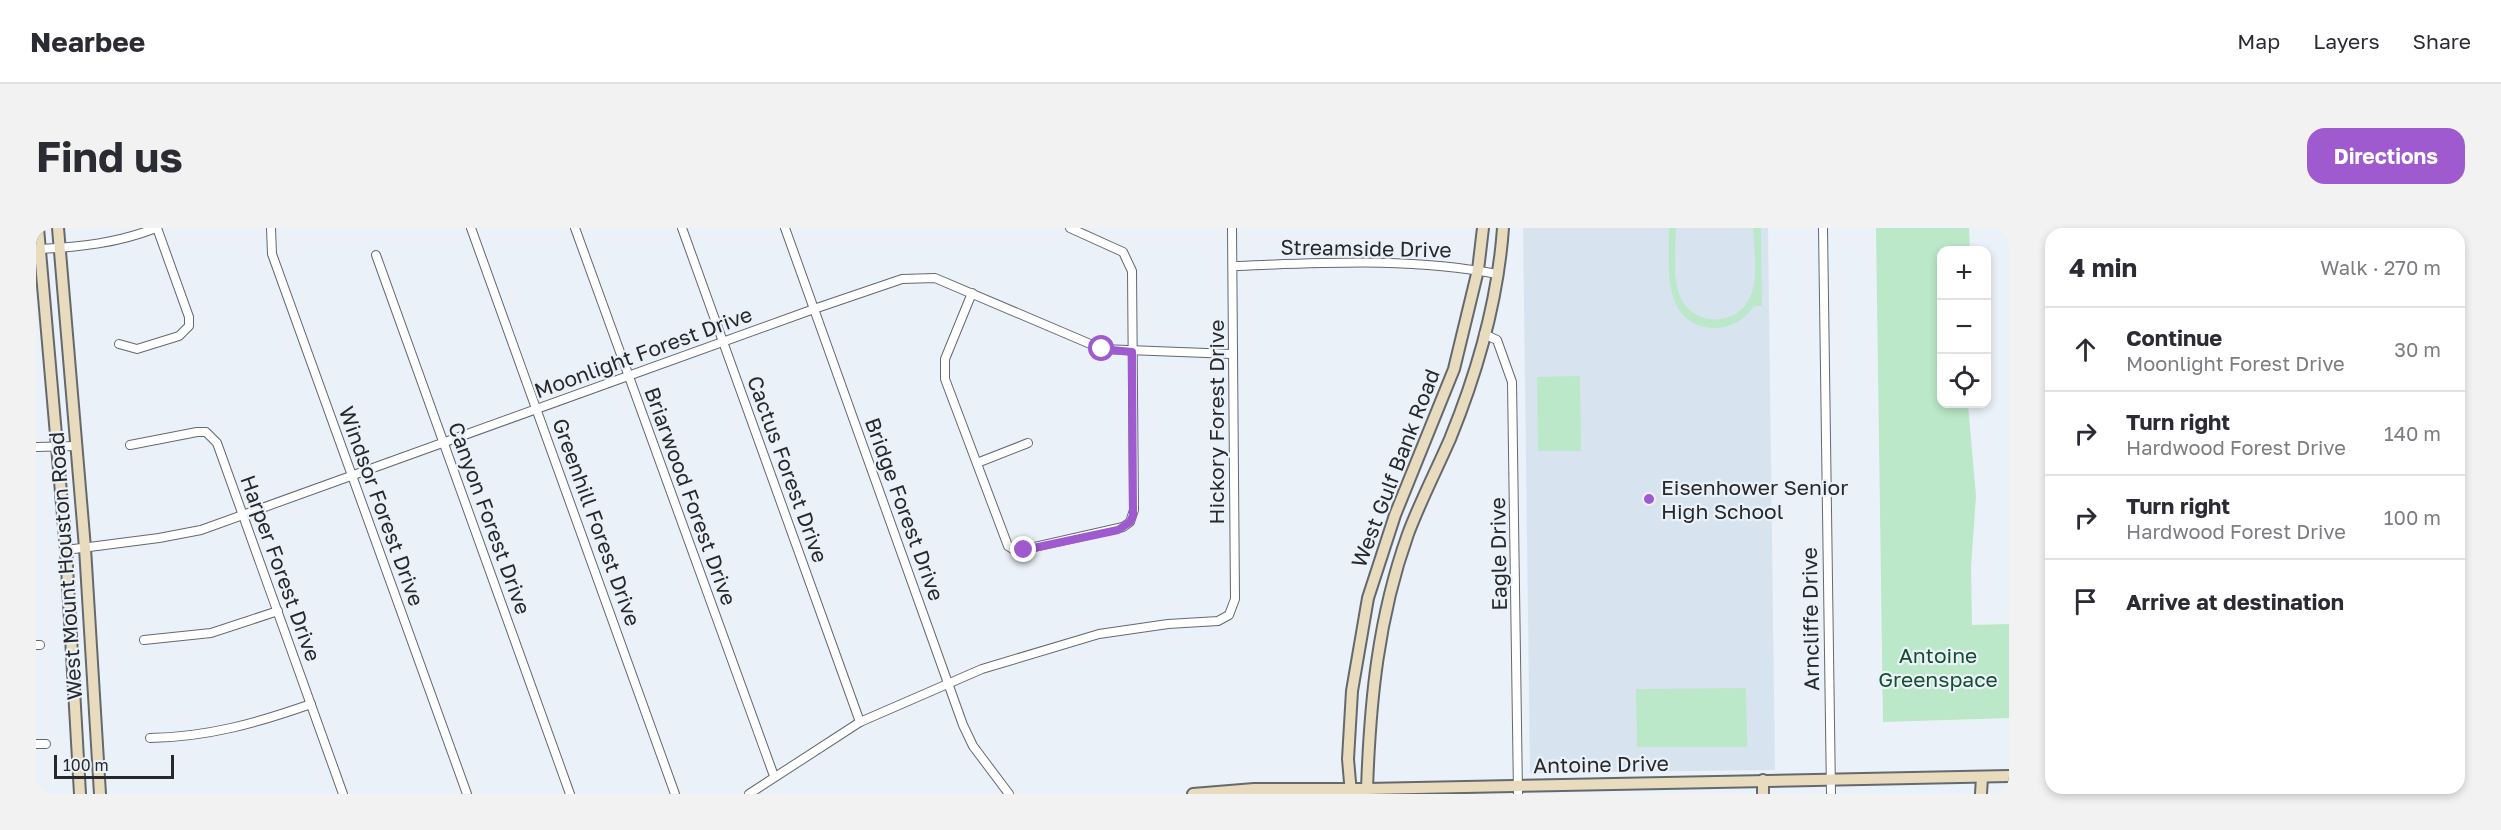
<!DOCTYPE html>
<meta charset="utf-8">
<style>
body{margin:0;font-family:"Golos Text",sans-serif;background:#f2f2f3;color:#2b2b33}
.controls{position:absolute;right:18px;top:18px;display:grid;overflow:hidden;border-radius:12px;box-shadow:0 3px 9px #0003}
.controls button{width:54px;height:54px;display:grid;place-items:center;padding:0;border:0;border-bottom:2px solid #e1e1e2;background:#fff;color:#2b2b33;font:30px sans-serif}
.scale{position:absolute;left:18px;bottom:15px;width:120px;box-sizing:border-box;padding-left:6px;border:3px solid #26282b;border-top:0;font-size:16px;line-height:21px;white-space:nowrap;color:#26282b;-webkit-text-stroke:4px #ebf1f8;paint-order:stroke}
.stop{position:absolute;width:18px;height:18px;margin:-14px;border:4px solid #9f5acf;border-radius:50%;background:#fff}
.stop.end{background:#9f5acf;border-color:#fff;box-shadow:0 2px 6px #0008}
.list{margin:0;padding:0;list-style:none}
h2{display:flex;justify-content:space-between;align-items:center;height:78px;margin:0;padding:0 24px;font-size:26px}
h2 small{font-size:20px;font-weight:400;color:#7c7c81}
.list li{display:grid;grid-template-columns:39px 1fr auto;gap:18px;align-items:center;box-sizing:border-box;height:84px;padding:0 24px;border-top:2px solid #e1e1e2}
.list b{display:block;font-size:22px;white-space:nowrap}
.list p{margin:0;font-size:20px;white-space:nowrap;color:#7c7c81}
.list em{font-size:20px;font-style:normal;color:#7c7c81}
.icon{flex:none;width:33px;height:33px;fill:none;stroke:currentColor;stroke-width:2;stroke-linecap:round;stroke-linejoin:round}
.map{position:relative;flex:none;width:1973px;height:566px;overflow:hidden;border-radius:18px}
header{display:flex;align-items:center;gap:36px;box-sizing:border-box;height:84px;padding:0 30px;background:#fff;border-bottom:2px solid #e1e1e2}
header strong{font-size:28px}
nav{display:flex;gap:33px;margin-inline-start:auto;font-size:21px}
.intro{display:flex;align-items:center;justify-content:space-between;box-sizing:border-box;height:144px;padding:0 36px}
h1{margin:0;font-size:42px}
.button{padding:15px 27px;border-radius:18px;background:#9f5acf;color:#fff;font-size:21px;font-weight:700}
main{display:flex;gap:36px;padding:0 36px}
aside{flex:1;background:#fff;border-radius:18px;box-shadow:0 3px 9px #0003}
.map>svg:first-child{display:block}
.built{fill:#d7e4f0}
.green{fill:#bae8c8}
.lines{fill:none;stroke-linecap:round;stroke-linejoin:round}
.minor-casing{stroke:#64696f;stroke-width:10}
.secondary-casing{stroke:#64696f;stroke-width:14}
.minor{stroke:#fff;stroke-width:8}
.secondary{stroke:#e9dcbe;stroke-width:10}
.route{stroke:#9f5acf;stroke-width:8}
.poi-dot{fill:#9f5acf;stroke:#ebf1f8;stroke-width:2}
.labels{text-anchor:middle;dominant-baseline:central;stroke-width:4.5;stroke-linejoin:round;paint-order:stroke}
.street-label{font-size:21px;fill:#26282b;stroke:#ebf1f8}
.poi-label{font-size:21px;fill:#26282b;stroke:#ebf1f8;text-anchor:start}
.park-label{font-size:21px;fill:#154f2f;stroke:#ebf1f8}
</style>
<header>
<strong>Nearbee</strong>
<nav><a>Map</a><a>Layers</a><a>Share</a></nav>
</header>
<div class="intro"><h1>Find us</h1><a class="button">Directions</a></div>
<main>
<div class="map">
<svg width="1973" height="566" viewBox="0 0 1973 566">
<rect width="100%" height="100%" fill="#ebf1f8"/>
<path class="built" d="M1487,0H1732L1739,542L1494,545Z"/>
<g class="green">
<path d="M1633,0H1640C1640,20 1636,46 1643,65C1653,98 1700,101 1714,69C1723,50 1718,21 1717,0H1725L1726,78H1718C1709,91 1695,100 1679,100C1625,99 1633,36 1633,0Z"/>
<path d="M1840,0H1933L1934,22H1906V176H1932L1940,268L1935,339L1936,397L1973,396V490L1847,494Z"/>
<path d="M1544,148L1545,223H1502L1501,149Z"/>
<path d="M1710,460L1711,519H1601L1600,461Z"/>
</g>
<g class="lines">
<g class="minor-casing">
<g id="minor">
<path d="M235,0L236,26L431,566"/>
<path d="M435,0L639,566"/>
<path d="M539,0L738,548"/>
<path d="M646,0L824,494"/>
<path d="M749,0L927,497L937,518L973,566"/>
<path d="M1787,0L1795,566"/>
<path d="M4,21C45,19 81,15 120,0"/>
<path d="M340,27L534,566"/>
<path d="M1197,38C1285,35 1374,29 1461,46"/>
<path d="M936,65L909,131V151L972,318L980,323L1087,299L1094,294L1098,282L1096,43L1087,24L1034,0"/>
<path d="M1448,106L1461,112L1476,154L1482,566"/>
<path d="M83,116L101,121L143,108L153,98V89L121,0"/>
<path d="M94,217L161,204H170L181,215L307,566"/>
<path d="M0,219L41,218"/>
<path d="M941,235L992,215"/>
<path d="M30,322L123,310L165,302L778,81L866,51L899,50L1066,121L1196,126"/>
<path d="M108,412L175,405L242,383"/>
<path d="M0,417H4"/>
<path d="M114,510C172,509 221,495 275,476"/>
<path d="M0,516H10"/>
<path d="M713,566L824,494L946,441L1063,406L1132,396L1182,393L1193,387L1199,371L1196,0"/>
</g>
</g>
<g class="secondary-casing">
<g id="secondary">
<path d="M2,0L30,322L44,566"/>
<path d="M22,0L49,320L64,566"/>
<path d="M1727,552V566"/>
<path d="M1331,561C1334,473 1342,390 1372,306C1384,274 1400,243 1414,211C1441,145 1462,71 1467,0"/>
<path d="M1157,566L1218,561H1331L1973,548"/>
<path d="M1315,566L1312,531L1316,463L1332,370L1359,287L1418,141L1442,42L1447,0"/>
<path d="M1945,566L1946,549"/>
</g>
</g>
<use href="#minor" class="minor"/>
<use href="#secondary" class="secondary"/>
</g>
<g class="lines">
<path class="route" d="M988,322L1082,302L1094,294L1097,287L1096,124L1066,121"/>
</g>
<circle class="poi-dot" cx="1613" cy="271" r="6"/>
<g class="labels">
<g class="street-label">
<text transform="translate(1330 20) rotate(1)">Streamside Drive</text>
<text transform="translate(607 124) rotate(-20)">Moonlight Forest Drive</text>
<text transform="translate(1180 194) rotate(-90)">Hickory Forest Drive</text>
<text transform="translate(1359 240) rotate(-69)">West Gulf Bank Road</text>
<text transform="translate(752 241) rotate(70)">Cactus Forest Drive</text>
<text transform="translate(655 268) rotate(70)">Briarwood Forest Drive</text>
<text transform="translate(346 278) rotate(70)">Windsor Forest Drive</text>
<text transform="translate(869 281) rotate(70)">Bridge Forest Drive</text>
<text transform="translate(454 290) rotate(70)">Canyon Forest Drive</text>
<text transform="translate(561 294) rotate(70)">Greenhill Forest Drive</text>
<text transform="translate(1462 326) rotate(-91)">Eagle Drive</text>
<text transform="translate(29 338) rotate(-94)">West Mount Houston Road</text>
<text transform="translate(245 340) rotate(70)">Harper Forest Drive</text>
<text transform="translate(1774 391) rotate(-91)">Arncliffe Drive</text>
<text transform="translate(1565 536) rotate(-1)">Antoine Drive</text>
</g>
<g class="poi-label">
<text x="1625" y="259">Eisenhower Senior<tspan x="1625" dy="24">High School</tspan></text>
</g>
<g class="park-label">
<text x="1902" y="427">Antoine<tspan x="1902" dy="24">Greenspace</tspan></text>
</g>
</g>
</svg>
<div class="controls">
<button>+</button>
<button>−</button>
<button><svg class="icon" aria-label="locate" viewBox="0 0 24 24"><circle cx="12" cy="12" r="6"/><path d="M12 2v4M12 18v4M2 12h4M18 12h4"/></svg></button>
</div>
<div class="scale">100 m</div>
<div class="stop" style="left:1066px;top:121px"></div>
<div class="stop end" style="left:988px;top:322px"></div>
</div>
<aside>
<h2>4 min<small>Walk · 270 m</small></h2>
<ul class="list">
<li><svg class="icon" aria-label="ahead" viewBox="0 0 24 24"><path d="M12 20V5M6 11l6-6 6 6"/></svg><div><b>Continue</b><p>Moonlight Forest Drive</p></div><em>30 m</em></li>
<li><svg class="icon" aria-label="right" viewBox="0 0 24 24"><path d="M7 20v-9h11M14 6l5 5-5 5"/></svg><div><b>Turn right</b><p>Hardwood Forest Drive</p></div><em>140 m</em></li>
<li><svg class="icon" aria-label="right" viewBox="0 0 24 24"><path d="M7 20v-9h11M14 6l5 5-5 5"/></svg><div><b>Turn right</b><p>Hardwood Forest Drive</p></div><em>100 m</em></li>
<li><svg class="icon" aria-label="arrive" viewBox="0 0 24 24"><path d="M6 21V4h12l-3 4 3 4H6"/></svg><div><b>Arrive at destination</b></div></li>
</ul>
</aside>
</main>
